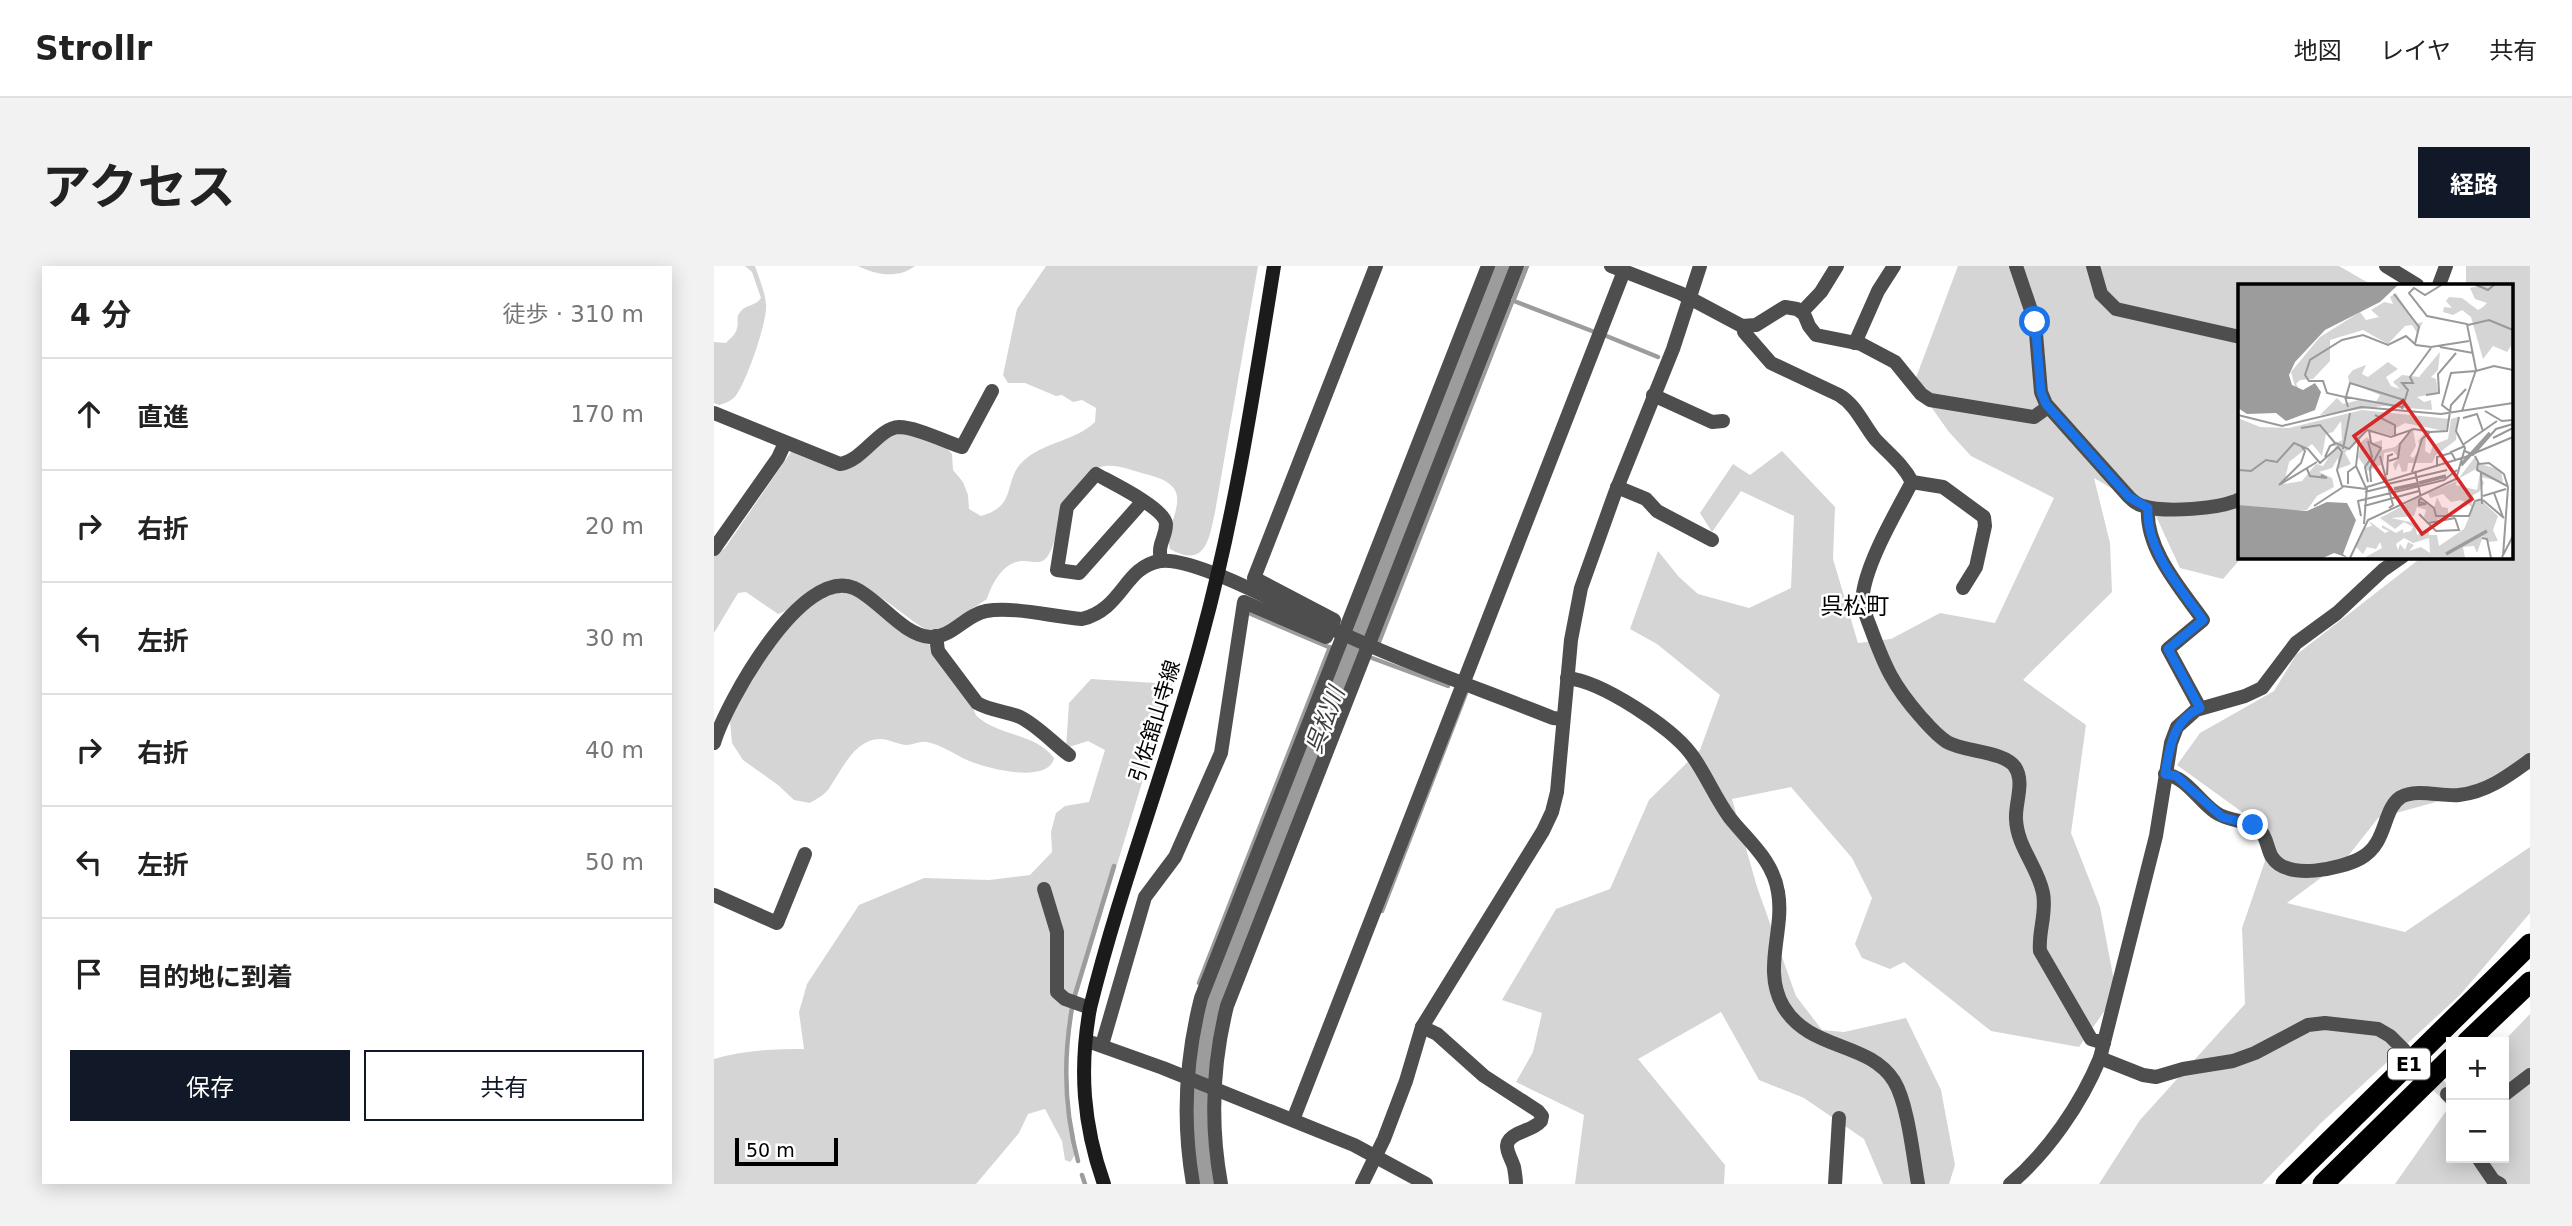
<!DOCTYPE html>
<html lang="ja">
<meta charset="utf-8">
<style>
body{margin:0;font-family:"DejaVu Sans","Noto Sans JP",sans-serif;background:#f2f2f2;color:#222}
.controls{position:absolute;right:21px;bottom:21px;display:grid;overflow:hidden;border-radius:0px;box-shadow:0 4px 18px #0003}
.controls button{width:63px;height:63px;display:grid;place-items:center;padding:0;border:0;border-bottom:2px solid #e0e0e0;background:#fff;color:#222;font:35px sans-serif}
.scale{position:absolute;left:21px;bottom:18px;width:103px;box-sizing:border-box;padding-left:7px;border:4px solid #000;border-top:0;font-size:19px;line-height:24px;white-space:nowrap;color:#000;-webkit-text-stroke:5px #fff;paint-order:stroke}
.stop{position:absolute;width:21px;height:21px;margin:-16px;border:5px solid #1a73e8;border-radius:50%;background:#fff}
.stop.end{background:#1a73e8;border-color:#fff;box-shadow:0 2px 7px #0008}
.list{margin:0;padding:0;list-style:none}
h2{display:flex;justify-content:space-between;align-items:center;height:91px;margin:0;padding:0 28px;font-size:30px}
h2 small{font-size:23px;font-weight:400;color:#767676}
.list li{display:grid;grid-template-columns:46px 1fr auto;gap:21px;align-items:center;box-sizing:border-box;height:112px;padding:0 28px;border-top:2px solid #e0e0e0}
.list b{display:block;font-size:26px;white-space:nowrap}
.list em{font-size:23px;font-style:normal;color:#767676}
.actions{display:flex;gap:14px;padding:21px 28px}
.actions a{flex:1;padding:16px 0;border:2px solid #111827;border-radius:0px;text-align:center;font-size:24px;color:#111827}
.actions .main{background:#111827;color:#fff}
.icon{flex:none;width:38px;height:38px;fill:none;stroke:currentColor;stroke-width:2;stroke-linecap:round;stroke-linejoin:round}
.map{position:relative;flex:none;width:1816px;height:918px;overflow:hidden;border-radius:0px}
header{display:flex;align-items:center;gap:42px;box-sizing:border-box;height:98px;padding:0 35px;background:#fff;border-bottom:2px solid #e0e0e0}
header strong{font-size:33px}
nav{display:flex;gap:38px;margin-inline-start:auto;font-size:24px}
.intro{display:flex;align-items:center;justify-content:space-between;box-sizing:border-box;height:168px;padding:0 42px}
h1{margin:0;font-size:49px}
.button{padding:18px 32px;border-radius:0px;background:#111827;color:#fff;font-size:24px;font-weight:700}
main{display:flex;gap:42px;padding:0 42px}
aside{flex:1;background:#fff;border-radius:0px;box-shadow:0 4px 18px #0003}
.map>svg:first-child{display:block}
.green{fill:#d5d5d5}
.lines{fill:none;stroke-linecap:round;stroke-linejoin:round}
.stream{stroke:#9c9c9c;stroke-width:4.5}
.river{stroke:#9c9c9c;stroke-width:24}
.street-tunnel{stroke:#d9d9d9;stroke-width:14;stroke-dasharray:14 7;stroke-linecap:butt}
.street{stroke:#4e4e4e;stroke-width:14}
.secondary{stroke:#1b1b1b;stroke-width:14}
.highway{stroke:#000;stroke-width:21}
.route{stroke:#1a73e8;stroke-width:9}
.labels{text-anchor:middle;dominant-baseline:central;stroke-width:5;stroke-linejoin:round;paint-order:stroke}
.shield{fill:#fff;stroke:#4c4c4c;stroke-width:2}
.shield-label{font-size:19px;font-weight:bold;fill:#000}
.street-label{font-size:21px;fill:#000;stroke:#fff}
.neighbourhood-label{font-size:23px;fill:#000;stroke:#fff}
.water-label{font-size:23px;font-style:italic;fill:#3d3d3d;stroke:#fff}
.inset-river{fill:none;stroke:#9c9c9c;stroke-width:3.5}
.inset-road{fill:none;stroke:#999;stroke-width:2}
.view{fill:#d62828;fill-opacity:0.15;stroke:#d62828;stroke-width:3.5}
.inset-edge{fill:none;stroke:#000;stroke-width:3.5}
</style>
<header>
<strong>Strollr</strong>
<nav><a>地図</a><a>レイヤ</a><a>共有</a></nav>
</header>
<div class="intro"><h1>アクセス</h1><a class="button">経路</a></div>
<main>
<aside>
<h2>4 分<small>徒歩 · 310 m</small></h2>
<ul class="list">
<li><svg class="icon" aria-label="ahead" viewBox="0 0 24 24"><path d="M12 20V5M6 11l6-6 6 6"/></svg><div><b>直進</b></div><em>170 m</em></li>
<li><svg class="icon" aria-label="right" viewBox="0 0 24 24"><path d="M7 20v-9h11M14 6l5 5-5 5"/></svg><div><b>右折</b></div><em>20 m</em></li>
<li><svg class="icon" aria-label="left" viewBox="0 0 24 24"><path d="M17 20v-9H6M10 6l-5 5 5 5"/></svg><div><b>左折</b></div><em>30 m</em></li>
<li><svg class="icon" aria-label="right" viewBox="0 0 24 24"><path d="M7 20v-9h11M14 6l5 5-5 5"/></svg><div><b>右折</b></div><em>40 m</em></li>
<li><svg class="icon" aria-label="left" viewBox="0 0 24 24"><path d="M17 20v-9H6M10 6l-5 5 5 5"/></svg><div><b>左折</b></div><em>50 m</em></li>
<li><svg class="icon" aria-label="arrive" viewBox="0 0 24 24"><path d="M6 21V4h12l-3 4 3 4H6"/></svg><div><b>目的地に到着</b></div></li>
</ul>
<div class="actions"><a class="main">保存</a><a>共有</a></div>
</aside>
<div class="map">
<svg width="1816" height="918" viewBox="0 0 1816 918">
<rect width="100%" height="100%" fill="#fff"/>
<g class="green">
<path d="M31,0H41C45,12 51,26 52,38C54,54 33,114 23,128C18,135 12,137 5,139L0,137V76L12,77C16,72 22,69 23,62C25,56 21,51 27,45C33,38 42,40 47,32L38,6Z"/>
<path d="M144,0H201C184,13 162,9 144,0Z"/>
<path d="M332,0H544L501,246C495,273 492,303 456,283C451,264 465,248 463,230C461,217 446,212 435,209C404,201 386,189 364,219C356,230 351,239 347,252C343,263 341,278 335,288C328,301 318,294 307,295C289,297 278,317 273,333L228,362L221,365L213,364C180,346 144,300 103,321C88,328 80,344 64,348L32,326L24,327L0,367V290L11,282L77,186H82L131,202L142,199L176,169L188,167L231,180L238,188L239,204L249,216L254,229L255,243L267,250C307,239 286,211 314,191C334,176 362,174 381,156L382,142L368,134L359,136L348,129L342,130L311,117H294L289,109L303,43Z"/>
<path d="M1244,0H1625L1658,19H1526V290L1528,291L1509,313L1466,302L1441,248L1380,212L1396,277L1398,326L1309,414L1372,459L1357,567L1386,641L1400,715L1394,740L1365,781L1277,765L1190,696L1176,703L1148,692L1141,678L1158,632L1138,592L1077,521L1018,533L1043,621L1082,730L1108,764L1130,766L1192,752L1227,824L1241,899L1235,918H1169L1150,873L1090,832L1045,814L1007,746L924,793L1011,899L1010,918H861L870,849L802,816L819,786L828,747L788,734L842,643L896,623L935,534L986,484L1006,429L943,378L916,363L944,285L965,311L984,328L1035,342L1077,322L1080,250L1027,225L998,266L986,247L1019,198L1036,209L1068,185L1121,241L1119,293L1144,377L1177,373L1226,347L1281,357L1340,232L1257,190L1235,166L1200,117Z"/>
<path d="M1752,0H1816V494L1740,531L1664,552L1631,594L1573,637L1691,666L1816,581V647L1746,729L1607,857L1548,918H1385L1426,854L1531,738L1528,662L1551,595L1539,554L1463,499L1486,467L1560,425L1582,389L1708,291L1797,290V19H1752Z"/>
<path d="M134,325C163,344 203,364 226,389C238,403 251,423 258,439C261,445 260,448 265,452C287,470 322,468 340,492C334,519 271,502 253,494C240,488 228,479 213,476C206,475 199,479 192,479C183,478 175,473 166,473C140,473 126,507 114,524C109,530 102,533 96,537L80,534L64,519L29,494L18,477L16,455L21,438L70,365L105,331Z"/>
<path d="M377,413L458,418L361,737C354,771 349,806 355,841C357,857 367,879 358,894L356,896L351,894L348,875L331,843L314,848L305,867L262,918H0V793C29,784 59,783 90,783L85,746L93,718L145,639L210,612L275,614L316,609L338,586L337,566L342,547L351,540L375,536L391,484L374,475L352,482L355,437Z"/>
<path d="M1816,748V918H1681L1737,838V892H1790L1789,776Z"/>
</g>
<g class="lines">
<g class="stream">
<path d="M778,26L786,29"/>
<path d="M800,33L813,0"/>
<path d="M800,35L878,65"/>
<path d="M890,69L944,91"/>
<path d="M537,348L617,382"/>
<path d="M665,376L798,36"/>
<path d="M637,384L646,387"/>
<path d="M627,386L635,389"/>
<path d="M658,392L734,420"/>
<path d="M668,645L752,427"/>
<path d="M485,717L616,381"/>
<path d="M360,732L400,600"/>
<path d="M358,742C349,794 350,844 364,895"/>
<path d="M368,909L371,918"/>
</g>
<path class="river" d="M493,918C482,856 484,797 500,736L788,0"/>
<path class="street-tunnel" d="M1693,788L1733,828"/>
<g class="street">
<path d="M897,0L966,27L1028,60L1042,59L1071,41L1083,43L1090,48L1095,60L1102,69L1147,78L1181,96L1207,128L1216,134L1320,151L1334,141"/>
<path d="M1302,0L1321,56L1327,126L1332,138L1415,231C1419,235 1424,239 1429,240C1450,247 1507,243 1526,233"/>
<path d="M1379,0L1387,28L1402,43L1526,71"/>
<path d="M1672,0L1703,19"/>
<path d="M1725,19L1732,0"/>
<path d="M1088,46L1107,26L1123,0"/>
<path d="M1031,60L1030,66L1057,97L1125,129C1142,139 1149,158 1161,173C1174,187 1189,198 1198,216"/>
<path d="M1141,77L1164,25L1180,0"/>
<path d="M939,129L998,156L1009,155"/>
<path d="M0,147L126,198C150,194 164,162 185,161C202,161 232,176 248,181L278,125"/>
<path d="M1198,216C1182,246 1154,294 1149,327C1147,340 1153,352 1157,363C1171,401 1179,419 1206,450C1214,459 1222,469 1233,476C1250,486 1290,485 1301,501C1311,516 1301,537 1302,553C1303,581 1324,601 1329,627C1333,647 1324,666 1326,685L1377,773L1390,777"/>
<path d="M1198,216L1229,221L1270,251L1271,260L1262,301L1249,322"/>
<path d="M903,221L932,233L943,245L998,274"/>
<path d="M429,235L365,307L343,304L353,241L382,208C396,216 451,242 452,258C452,273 443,276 447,295"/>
<path d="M1434,242C1431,283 1467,323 1489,354L1454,383L1486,442"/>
<path d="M0,283L64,192L71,177"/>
<path d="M222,370L224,385L263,437C277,445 292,445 306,451C324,460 339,477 355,489"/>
<path d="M853,412C887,415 957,461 977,488C992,508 1001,532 1016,552C1035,576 1059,594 1064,626C1071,664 1048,703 1069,740C1095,785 1155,775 1180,815C1194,838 1199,890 1204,918"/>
<path d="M0,477C12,437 88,300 140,322C165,333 188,369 216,371C238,372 251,349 272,345C300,340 339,351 368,353C409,343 410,301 446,295C483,290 588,350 627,367C696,399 769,424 839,452L849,453"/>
<path d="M1451,508C1472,511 1484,534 1501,546C1514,556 1535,554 1545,563C1553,570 1553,583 1558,591C1573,615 1627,603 1647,592C1674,577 1668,543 1687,531C1703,522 1728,531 1745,529C1773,526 1794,510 1816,494"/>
<path d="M330,623L343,666V726L351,733L376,742"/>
<path d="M0,629L63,657L91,588"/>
<path d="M708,761L723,768L770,810L824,845L828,850L827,855C821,862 811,864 803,868C785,877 796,888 800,901C801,907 802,913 802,918"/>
<path d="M379,777L449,802L640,879L712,918"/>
<path d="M388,779L431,631L461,591L507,487L530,336L612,371L620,354L540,312L662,0"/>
<path d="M1386,792L1429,809L1442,811L1469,803L1519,795L1541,787L1594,759L1611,757L1664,763L1676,770L1690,784"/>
<path d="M1733,828L1737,832"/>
<path d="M1790,829L1816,809"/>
<path d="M579,854L910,5"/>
<path d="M1764,892L1779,914L1786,918"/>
<path d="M479,918C468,855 471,795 487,732L774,0"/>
<path d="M507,918C496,857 498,800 513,740L803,0"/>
<path d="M648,918L670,873L692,815L708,761L829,565L838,546L843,526L857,374L867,322L901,227L959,83L986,0"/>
<path d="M1121,918L1125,852"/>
<path d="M1296,918C1334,886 1367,838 1386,792L1442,570L1457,477L1463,461L1482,444L1531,430L1548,422L1582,377L1623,347L1669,304L1689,290"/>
</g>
<path class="secondary" d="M390,918C369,859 365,803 376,742C407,616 455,495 488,370C521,249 540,124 560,0"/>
<g class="highway">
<path d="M1753,776L1816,716"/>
<path d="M1572,918L1816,678"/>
<path d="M1609,918L1737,792"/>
</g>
</g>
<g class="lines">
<path class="route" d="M1321,56L1327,126L1332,138L1415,231L1434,242C1431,283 1467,323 1489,354L1454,383L1486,442C1458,455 1456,481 1451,508L1462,510L1508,551L1539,559"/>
</g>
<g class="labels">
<rect class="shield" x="1674" y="782.5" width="42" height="31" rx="5"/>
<g class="shield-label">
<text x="1695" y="798">E1</text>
</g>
<g class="street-label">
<text transform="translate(441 455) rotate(-73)">引佐舘山寺線</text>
</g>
<g class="neighbourhood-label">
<text x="1141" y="340">呉松町</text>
</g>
<g class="water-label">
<text transform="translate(611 454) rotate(-69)">呉松川</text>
</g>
</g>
<g transform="translate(1524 18)">
<rect width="275" height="275" fill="#fff"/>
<path d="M250,0H275L274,77L273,62L269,68L255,62L245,75L233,33L224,26L215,31L205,28L206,23L214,24L208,17L211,13L224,14L240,26L245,23L249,19L237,15L232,4ZM158,9L178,40L185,38L179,49L174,41L167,42L150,60L125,46L92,56V77L75,95L62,96L58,100L61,105L57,103L53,88L82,53L122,28L128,36L141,33L133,26L146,18L155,20L152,13ZM202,68L200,86L193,93L198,95L200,109L179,113L186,118L193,116L194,126L145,122L82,131L99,114L105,120L121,116L149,120L138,118L142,111L111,98L110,92L115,86L128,81L124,90L130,93L150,78L160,85L148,93L153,102L162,105L155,98L164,91L181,93ZM124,126L212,135L207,147L167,139L158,144L156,152L128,145L107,169L113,180L100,185V174L94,184L81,188L94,194L96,203L79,212L69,226L30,227L0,221V134L22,143L51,144ZM103,137L104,156L92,162H98L85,182L78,180L64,197L46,200L51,178L74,160L84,172L88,150L95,148ZM220,133L218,156L198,171L194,179H170L169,187L164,188L161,179L157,187L155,180L161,174L155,167L146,169L145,180L130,187L120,173L123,158L129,153L135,159L144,156V166L157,163L175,146L178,162L172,172L175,174L183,164L180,157L188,148L187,167L192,170L195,161L210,155L213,135ZM237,173L239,179L263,186L265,198L243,193L246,199L241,208L235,211L234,223L223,216L213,218L205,210L192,214L190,209L219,197L218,201L239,206L242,189L238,185L220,195ZM181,213L196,224L199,213L204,223L210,224V231L192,239L186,233L188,226L179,223L176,232L153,234L177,239L179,251L191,244V251H199L201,262L226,245L238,217L243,216L260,232L255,246L260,257L250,258L245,252L239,269L236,262L225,263L227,274H126L144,264L142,258L138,265L129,263L125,270L118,263L126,244L134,242L131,237L147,249L151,247L144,244V241L158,249L165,245V249L173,247L175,243L166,238L157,245L142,234ZM166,254L175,259L191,254L192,269L183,263L171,267L176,261L170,258L167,266L162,260L160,266L158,260Z" fill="#d5d5d5" fill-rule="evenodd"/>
<path d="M0,0H161L142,18L87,46L57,78L51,91L54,101L65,106L77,99L83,108L77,126L48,137L38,129L9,130L0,124ZM89,218L109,219L118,236L105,270L110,274L96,269L85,274H0V221L69,227Z" fill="#9c9c9c"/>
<path class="inset-river" d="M223,181L252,149M181,199L208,192M156,205L179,200M0,234L86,261L85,272M0,236L65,259L83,273M208,270L249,247"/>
<path class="inset-road" d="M205,0L187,11L176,4L171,9L189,32L229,40L238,86L224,127M236,0L250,6L257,0M156,10L181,43L177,60M230,41L251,36L275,46M202,63L235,69M238,87L256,82L275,86M188,111L201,109L200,90L218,69M110,123L107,113L89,109L85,97H71L67,91L72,76L104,56L125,51L150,61L168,52L178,61L193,63L231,57M164,123L108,113L112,99L166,116M164,125L170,106L164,99H175L172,93L193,64M247,127L264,137L275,136M213,128L204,121L213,89L238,87M0,131L44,142L123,123L203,130L275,119M137,131L157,141V152M225,134L239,130L245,147M63,144L82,141L97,159M131,146L133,159L143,164L132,184L133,198M255,154L275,144M121,156L118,182L128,204M226,160L259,137M63,162L67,167L63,179L41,201L79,178M105,165L112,129M227,167L235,171L258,145L275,140M142,172L155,221L151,224M237,172L241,180L251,179L266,190L270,203L265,272M87,173L92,162L98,159L111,165L129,146L153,153L176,145L192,148M225,174L275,153M151,177L160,174L162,160L174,145M218,177L213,168L227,162M240,179L239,186L269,202M199,183V173L213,169M69,185L72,192L89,194L83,191M1,186L13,187L28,176L39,178L56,159L70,165L82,179L100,163L104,168L99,186L104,202L128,205M177,187L183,214L196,224L198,232H231L237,217L244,215M174,188L184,155L192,148L209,147L213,121L228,105M243,188L244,220M149,191L150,172L155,170M130,198L127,183L134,173L130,157M110,200V188L118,182M150,200L209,186M127,208L151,202M256,209L265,233M245,212L268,205M245,216L266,234M181,218L188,220L181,221V216L183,214M76,222L105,203M126,222L181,207M181,230L198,247L221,246L217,234M123,232L120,217L206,196L219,186M191,239L217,234M126,240L129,203L224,174M244,254L249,255L253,274M264,273L275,252M112,274L130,236L218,195L227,164L218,147L221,133"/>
<path class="view" d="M165,117L234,215L184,250L116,152Z"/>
<rect width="275" height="275" class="inset-edge"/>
</g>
</svg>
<div class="controls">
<button>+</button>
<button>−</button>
</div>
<div class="scale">50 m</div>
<div class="stop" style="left:1321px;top:56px"></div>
<div class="stop end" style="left:1539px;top:559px"></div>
</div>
</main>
